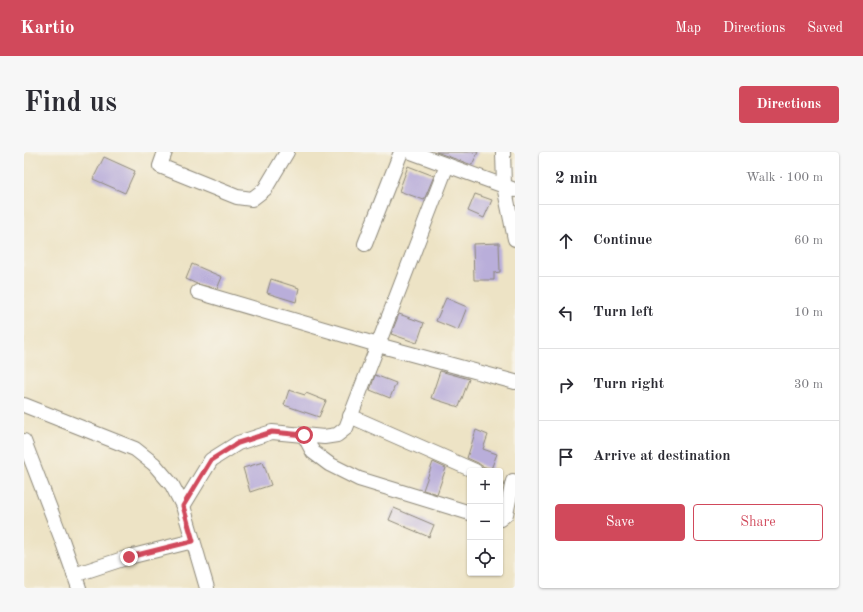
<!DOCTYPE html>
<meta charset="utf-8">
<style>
body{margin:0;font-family:"Old Standard TT",serif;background:#f7f7f7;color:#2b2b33}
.controls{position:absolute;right:12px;bottom:12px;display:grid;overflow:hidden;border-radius:4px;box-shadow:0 1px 3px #0004}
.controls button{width:36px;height:36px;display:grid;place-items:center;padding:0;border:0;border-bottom:1px solid #e1e1e2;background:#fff;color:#2b2b33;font:20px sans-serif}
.stop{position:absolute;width:12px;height:12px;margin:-9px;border:3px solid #d1495b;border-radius:50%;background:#fff}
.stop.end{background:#d1495b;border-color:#fff;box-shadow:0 1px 4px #0008}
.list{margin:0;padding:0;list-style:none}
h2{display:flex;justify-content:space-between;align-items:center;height:52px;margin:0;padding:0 16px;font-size:17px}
h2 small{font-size:13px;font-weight:400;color:#7c7c81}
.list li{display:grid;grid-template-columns:26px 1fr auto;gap:12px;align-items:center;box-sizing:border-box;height:72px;padding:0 16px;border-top:1px solid #e1e1e2}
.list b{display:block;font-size:15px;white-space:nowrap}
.list em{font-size:13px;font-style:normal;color:#7c7c81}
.actions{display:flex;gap:8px;padding:12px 16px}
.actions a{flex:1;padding:9px 0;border:1px solid #d1495b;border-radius:4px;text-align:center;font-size:14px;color:#d1495b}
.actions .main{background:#d1495b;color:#fff}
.icon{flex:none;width:22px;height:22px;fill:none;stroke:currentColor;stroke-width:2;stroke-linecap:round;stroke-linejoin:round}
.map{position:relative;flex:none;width:491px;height:436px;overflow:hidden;border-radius:4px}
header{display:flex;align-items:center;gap:24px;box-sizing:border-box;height:56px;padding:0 20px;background:#d1495b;color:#fff}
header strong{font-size:19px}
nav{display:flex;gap:22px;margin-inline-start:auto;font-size:14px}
.intro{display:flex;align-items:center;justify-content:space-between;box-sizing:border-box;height:96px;padding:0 24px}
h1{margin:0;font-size:28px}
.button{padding:10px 18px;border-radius:4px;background:#d1495b;color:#fff;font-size:14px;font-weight:700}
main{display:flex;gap:24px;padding:0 24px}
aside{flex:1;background:#fff;border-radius:4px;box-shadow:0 1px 3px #0004}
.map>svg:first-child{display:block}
.building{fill:#b9aeda}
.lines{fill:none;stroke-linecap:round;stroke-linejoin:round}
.minor-casing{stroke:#8c8778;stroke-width:16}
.minor{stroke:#fff;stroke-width:14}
.route{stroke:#d1495b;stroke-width:5}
</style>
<header>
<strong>Kartio</strong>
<nav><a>Map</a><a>Directions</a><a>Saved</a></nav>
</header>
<div class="intro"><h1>Find us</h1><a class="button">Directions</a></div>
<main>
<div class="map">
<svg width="491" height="436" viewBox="0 0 491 436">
<rect width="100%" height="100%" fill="#f7f3e8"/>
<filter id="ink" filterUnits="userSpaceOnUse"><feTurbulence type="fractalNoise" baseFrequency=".025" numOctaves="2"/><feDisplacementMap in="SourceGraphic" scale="8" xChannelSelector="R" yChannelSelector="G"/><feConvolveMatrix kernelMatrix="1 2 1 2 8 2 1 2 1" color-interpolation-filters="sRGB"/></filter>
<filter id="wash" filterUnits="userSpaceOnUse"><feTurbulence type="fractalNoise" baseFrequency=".012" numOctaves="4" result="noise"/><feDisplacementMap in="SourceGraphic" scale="16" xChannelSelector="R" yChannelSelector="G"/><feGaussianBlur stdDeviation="0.9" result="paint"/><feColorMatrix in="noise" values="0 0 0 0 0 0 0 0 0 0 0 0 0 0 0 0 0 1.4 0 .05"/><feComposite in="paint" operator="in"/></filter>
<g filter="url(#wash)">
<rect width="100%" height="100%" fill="#ede3c5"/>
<g id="blocks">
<g class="building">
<path d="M412,0H454L448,13Z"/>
<path d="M80,5L111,19L101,41L69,27Z"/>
<path d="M384,14L410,24L400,48L375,39Z"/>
<path d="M451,42L468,48L460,66L444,59Z"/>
<path d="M475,91L476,120L470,121V128H450L449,92Z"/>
<path d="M168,112L198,125L193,137L173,132L162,127Z"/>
<path d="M247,127L275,136L272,150L243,141Z"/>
<path d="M422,146L443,155L434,178L412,169Z"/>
<path d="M375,162L400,171L393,191L367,182Z"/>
<path d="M416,219L445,227L435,255L407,246Z"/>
<path d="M351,223L372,231L366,246L346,238Z"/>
<path d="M265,238L281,243L282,241L302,249L295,265L260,253Z"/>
<path d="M452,278L464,283L459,297L473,302L467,317L458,314L454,311L443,306Z"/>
<path d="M239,310L247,333L226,340L219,316Z"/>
<path d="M409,310L422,316L413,342L399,338Z"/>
<path d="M370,356L410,373L405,385L365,368Z"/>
</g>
</g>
</g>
<g filter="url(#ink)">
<use href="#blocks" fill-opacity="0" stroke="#8c8778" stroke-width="1"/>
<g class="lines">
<g class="minor-casing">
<g id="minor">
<path d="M141,0L136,14L213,45L228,47L241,37L263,0"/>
<path d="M387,0L491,38"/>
<path d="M479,0L480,34L491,87"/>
<path d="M341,92L377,0"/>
<path d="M174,140L354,193L491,230"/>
<path d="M0,253L111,297L130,312L148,333L159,354L183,436"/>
<path d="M326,264L451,319"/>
<path d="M280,283L289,300L305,312L335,327L446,361"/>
<path d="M0,289L38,388L55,436"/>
<path d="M159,354L187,308L214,291L248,280L300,285L313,283L322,276L423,13"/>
<path d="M476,367L482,362L489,329"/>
<path d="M50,423L105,405L169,389"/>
</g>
</g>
<use href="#minor" class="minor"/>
</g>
</g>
<g class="lines" filter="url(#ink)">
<path class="route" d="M105,405L169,389L159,354L187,308L214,291L248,280L280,283"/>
</g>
</svg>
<div class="controls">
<button>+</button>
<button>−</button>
<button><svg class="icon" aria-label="locate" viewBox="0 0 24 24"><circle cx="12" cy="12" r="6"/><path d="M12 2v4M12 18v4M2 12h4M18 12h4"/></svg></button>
</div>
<div class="stop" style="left:280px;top:283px"></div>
<div class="stop end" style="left:105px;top:405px"></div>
</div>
<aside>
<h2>2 min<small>Walk · 100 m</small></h2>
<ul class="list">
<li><svg class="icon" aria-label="ahead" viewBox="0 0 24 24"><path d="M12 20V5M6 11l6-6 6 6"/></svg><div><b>Continue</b></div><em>60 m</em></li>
<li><svg class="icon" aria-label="left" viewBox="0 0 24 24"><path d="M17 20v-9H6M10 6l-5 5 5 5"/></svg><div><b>Turn left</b></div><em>10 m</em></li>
<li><svg class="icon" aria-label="right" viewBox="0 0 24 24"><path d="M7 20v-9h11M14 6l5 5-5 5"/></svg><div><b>Turn right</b></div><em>30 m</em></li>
<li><svg class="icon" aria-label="arrive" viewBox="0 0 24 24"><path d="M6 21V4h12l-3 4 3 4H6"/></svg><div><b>Arrive at destination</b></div></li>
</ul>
<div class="actions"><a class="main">Save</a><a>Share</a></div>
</aside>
</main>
